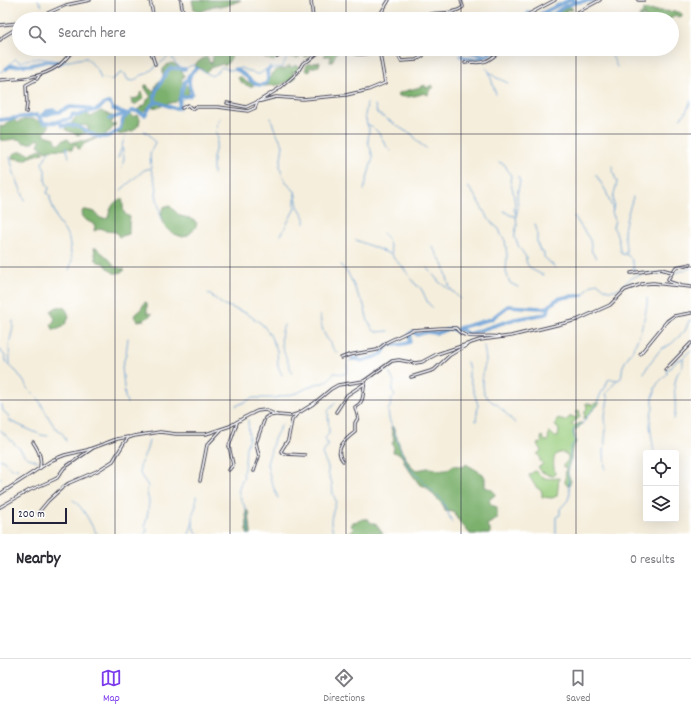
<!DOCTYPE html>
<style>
body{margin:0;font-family:Dekko,sans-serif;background:#f2f2f3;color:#2b2b33}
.controls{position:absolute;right:12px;bottom:12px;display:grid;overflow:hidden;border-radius:4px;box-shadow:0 4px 16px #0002}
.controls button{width:36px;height:36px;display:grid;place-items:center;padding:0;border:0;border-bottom:1px solid #e1e1e2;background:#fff;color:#2b2b33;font:20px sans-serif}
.scale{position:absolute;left:12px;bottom:10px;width:55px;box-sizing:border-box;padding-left:4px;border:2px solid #22223b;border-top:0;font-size:11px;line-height:14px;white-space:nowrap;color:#22223b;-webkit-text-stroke:3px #fff;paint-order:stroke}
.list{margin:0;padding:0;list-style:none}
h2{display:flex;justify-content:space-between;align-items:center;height:52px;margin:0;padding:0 16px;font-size:17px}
h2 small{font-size:13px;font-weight:400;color:#7c7c81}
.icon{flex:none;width:22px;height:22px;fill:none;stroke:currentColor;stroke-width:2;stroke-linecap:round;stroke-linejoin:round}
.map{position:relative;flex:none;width:691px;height:534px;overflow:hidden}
.search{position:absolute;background:#fff;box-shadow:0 4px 16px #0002;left:12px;right:12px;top:12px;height:44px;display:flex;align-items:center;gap:10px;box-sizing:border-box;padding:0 14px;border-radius:22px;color:#7c7c81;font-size:15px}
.sheet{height:124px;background:#fff}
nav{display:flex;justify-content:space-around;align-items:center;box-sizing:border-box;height:56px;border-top:1px solid #e1e1e2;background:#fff;font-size:11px;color:#7c7c81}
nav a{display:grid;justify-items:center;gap:2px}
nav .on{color:#7c3aed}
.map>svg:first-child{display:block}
.green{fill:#9acd7e;stroke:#5e785c}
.forest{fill:#7bb06d;stroke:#4e6954}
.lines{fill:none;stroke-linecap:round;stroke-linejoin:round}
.stream{stroke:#669ed4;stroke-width:1}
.river{stroke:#669ed4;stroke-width:3.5}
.street-casing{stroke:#424153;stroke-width:3.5}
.street{stroke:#fff;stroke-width:1.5}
.grid{fill:none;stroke:#22223b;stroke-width:1;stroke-opacity:0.55}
</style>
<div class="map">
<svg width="691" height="534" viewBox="0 0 691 534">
<rect width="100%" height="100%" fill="#fff"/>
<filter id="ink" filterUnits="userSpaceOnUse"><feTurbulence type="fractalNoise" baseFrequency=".025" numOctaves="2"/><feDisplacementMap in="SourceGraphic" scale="8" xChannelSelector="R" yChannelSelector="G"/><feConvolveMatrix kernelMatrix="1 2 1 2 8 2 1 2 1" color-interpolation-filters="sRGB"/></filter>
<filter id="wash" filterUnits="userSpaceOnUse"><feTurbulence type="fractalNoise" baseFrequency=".012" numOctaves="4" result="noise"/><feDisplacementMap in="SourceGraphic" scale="16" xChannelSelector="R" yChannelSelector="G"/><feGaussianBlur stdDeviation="0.9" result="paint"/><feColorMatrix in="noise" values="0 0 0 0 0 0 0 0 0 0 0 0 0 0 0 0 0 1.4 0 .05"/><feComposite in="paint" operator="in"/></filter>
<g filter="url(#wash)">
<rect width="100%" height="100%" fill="#f5eedc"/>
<g class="green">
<path d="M598,402L599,404L584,419L585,411L587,409L586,403L592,405Z"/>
<path d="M579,410C582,418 578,419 572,423V426L581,423L582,424L580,426L574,431L576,442L572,449L571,459L568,467V475L571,481L569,485H567L565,483L566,468L563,466L568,460V456C565,453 563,452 559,453C551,455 554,467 555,474L551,476L542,472L538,467L542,465L543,463L540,461V457L537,454L541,451L537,444L539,443L541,444L542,443L541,439L542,436L545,441H548L549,431L555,437H558L559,430L555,425L557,419L559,418L561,420L565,421L571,416L576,418L577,417V411Z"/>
<path d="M535,471C545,480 546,479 559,478L557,496L552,498L542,497V491L536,487L529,476L530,474Z"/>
</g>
<g class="forest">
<path d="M192,0H241L226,6H213L199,13L194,9Z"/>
<path d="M565,6H568L570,8L571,7L573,10H565L566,12L565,16L561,18L558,14Z"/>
<path d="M643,10L679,12L682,14V16L679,17L675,15L671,19H644L645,14L641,18L639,17V16L643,13Z"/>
<path d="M269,49L272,50L276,58L275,60L273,61L264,57L266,51Z"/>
<path d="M303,49H313L307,57H305V53L302,54L298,58L290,57L291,54L299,53Z"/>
<path d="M325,49H338L332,62H330L331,56H324L326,52L324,51Z"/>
<path d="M221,52H227L232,57L226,65L222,64L210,68L207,72L194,65L205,57L208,58L209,62L212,63L213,56Z"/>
<path d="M320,62L319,66L309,68L310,71L309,72L305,70L307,64Z"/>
<path d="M173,63L181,68L184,77L181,80L189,88L188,95L185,97L180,96L176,102C165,103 160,109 149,107L142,113L137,112V110L146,104L147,100L151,97L145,88V85H147L149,89L154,91L157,83L163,79V69L168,64Z"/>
<path d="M290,65V68L296,65L300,68L298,71L291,72L294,73L295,78L294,80L289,81L280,85L263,86L264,84L272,76V73L279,69H285Z"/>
<path d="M240,76L246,82L253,83V86C247,87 241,83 238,78Z"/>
<path d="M425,85L426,88L432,85L434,87L433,88L430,89L428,95L424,93C417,96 403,99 397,95V94C406,90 416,89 425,85Z"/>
<path d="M142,92L144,98L136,104H132L131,99L138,98Z"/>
<path d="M101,111L114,117L115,118L111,123L112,125L116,124L110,131L106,133V136C100,137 95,136 89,132L88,127L85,125L79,126L71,124L77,115L86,113L91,117Z"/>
<path d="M130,113L133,117L137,115L140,119L139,125L133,131C127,131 123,136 118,134V132L122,127L123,121Z"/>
<path d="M14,119L17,123C30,115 34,121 47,123L49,127L44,133L45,135L55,138L56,142L59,144L63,140L68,139L71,143L77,141H84L90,139L97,138L84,144L80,149H78L76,144L73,146L72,150L69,148C61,152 54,147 46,151L38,145L40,141L39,139L32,143H24C17,135 9,142 0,140V126L5,127L7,123Z"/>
<path d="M67,125L82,128L83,131H86L87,133L78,135L66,130L65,126Z"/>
<path d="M40,149L43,150V153C37,155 31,156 25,160L12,158L13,154C19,151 24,151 29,154Z"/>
<path d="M120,199H122C124,204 122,209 125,214L130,217L129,223V234L119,237L116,232L106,231L101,228L94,231L95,225L84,219L81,215L83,210H86L95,212C99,217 100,220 108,218C110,210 111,204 120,199Z"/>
<path d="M165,206H170C173,209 176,212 179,215C185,219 189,215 197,223C195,230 190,235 183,237C172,234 161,228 161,215C162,211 162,209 165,206Z"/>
<path d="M94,248H97C103,255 111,258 114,267L124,269V271C112,276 112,272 104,263L98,262L96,260Z"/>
<path d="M145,302L147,303V313L152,314L144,320L138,321L134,317L135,314L141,309Z"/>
<path d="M57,307C66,306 67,310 69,317C66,324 61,331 53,329L51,325L55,319L51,311Z"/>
<path d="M391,427H393L402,452L413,469C419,471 423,468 429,468C438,469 445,474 453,465L463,467L466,464L483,474L485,478V487L491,489L496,494L489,500L491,505L497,507V519L488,524L487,526L490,529V534H470L459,521L454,512L445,511L443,505L426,487L419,484L414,477L405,464L403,458L400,454L393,452L394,447L392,444L394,440Z"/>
<path d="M246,510L249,512L251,534H247Z"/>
<path d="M363,519H368L371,523H375L383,534H346L354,529L351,526L353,522L358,521Z"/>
</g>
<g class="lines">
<g class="stream">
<path d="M38,0L42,6"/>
<path d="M594,17L595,19"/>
<path d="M433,19L440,17L454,19"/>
<path d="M352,49C359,55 367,54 374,49"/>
<path d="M609,49L617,67"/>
<path d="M486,68L495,77L508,83"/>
<path d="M0,72C7,69 10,63 15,59L21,62C28,58 33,60 40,58C44,59 63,62 69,61C75,60 81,58 87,58L98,71L101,79L104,78L111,80L121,73L125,74L128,80L133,81L142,75L146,74L167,58L168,56V53L173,52L175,54L172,59H173L177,65L185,69L192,65L212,76L222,67L230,70L241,68L256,74H260L266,69L282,67L289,54L299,52L302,49"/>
<path d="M489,72L496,94"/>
<path d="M367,103L365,116L367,124C383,131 380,142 391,151"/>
<path d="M375,105L377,113L387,119L405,131L412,134L419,143L426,148"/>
<path d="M271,118L274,128L283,145L280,166L282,175L289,186L295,191L298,206L305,218V223"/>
<path d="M680,118L685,114L691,101"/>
<path d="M144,131L149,134L155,142L150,154L151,169L157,188L156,194L160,212L161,220"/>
<path d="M66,147L69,157"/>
<path d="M49,151L42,163C43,166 46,170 45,173C45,179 45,183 49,188L47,193L50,196V199L58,222L66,233L69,239L72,261L69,270"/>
<path d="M10,157L14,173L25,200"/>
<path d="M118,158L122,147"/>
<path d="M499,162L505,165L511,176L510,181L513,191L515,204L514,209L516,214"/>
<path d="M613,166V172L617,182L613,199L614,205L612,212L615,220L613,227C618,234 619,243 620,251L622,254C632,254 634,264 634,272"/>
<path d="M122,168L124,158L122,146L125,136"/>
<path d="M213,174V158L218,138L216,133L217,124L220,118"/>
<path d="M596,175L606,191L613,210"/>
<path d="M518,177L520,181L517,195L518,207L516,216L517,226L515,232V238L519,247L526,257C525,267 534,271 543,275"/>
<path d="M468,187C480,199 484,219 499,229L502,237L505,240L507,255L506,272L510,283L518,287"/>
<path d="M121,190L144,170L151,168"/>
<path d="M364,190L373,157L368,141L369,129L367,124"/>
<path d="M504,211L510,215L515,216"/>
<path d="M574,216L590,240L592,252L596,258"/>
<path d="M535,224L537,231V243L540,251L544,253V257L556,268"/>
<path d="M383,233L389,242L391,252L394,259L402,266L416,285C425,288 424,302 432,307"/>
<path d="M281,235L295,208V193"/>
<path d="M356,240L390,254"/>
<path d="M432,246L444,266L450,288L460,299"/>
<path d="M626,254C627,246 624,239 624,232C625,220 630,208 633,197"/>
<path d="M341,265L349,275L359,297L363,302L368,321L373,330L377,332L389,331"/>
<path d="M428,268L439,282L453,292"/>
<path d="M208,293L222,304L246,313L262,324L269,333L277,350L278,366L282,375"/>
<path d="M583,295C588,289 590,284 598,283C604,287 607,292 614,290C622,288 626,281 632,278C644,271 657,274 670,273C677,273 684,270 691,268"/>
<path d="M320,315C321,325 323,336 331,343C332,348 334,351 338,353"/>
<path d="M284,325C276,345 287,355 292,373"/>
<path d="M484,346L486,360L482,376L484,394L492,402L497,404L515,423"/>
<path d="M0,350L5,356L7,364L17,372L24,382L26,384C27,390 36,394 39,400C43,407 49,419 54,426C59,431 64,433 66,441"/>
<path d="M467,362L469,369V377L478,405L476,421"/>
<path d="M10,365L9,345L13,327V321"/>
<path d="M389,372L394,382L392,391L395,396L391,400L390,407L388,410L389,419L402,453L410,469L442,500L452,522"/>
<path d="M644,373L649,364L661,349L671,344L685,331L689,321L691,320"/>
<path d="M127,403L125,397L122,367L126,354L128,338"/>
<path d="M0,405H2L3,411L8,415L10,421L41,435L48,436"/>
<path d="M236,406L253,398H274L297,393L315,384L323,383L328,380L334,373L344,374L348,372L347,363L350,360L361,361"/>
<path d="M674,419C678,406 672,391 676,378C677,372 681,370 683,365C682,358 685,354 691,351"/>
<path d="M248,420L249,439L246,447L245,463L243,474L244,476C242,480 240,484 239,488C237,497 245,504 247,512C248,517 249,528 249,534"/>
<path d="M0,430L20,449L26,457L38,461"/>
<path d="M654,453L650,425L651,414L653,408V397L655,392V388L658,383L667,374V369L671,368L676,361L683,358"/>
<path d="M0,459L4,461L11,469L18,468"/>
<path d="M605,469L604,451L606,428L605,416L608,399L606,394L616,381"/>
<path d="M0,478H1"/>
<path d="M196,496V506L193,513V526L197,533"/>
<path d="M278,498L271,481L267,464L274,439L282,424"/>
<path d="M73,500C86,510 88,521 97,534"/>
<path d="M145,534L147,530L145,526L148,512L149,501L147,493L148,486L140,474V465L147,449L149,441"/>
<path d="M189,534L193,522"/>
<path d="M335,534C327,522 333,514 336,501L333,494L332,483L328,473V467L322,454L328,446L325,438L329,434L328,411L336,402"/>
<path d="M556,534V517L560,515V509L568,500L570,493L567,467L570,460V449L575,441L573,431L575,428L582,424L590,412L596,406L601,393L605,388L608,380L611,379L618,380L621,378C622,374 622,369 623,366C626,359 631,353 634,347C639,338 649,307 647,298"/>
</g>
<g class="river">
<path d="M572,0L578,2L595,0"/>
<path d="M541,14L551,16L565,6L578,2"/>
<path d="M525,18L529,12"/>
<path d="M527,19L530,17L536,16"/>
<path d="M534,19L536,16L569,0"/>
<path d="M465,49L471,52L487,56"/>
<path d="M461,56L471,59L482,58L487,56L491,52L500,49"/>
<path d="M6,69L10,66L31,65L48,61L60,63L64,61"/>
<path d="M235,69C246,72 254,91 267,83L268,78L267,71L270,68"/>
<path d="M180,97L185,81L187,80L189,75"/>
<path d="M155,102V95L156,91L167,72L170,68L185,69"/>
<path d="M42,115L47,111L54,110L58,112"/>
<path d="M43,116L52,113L59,112L70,107L87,108L92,110"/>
<path d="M109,119L125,114"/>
<path d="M0,120L37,115L44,123L60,122L62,126C88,119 93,152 120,129L123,119L132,111H137L145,115L152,104L158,102L173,108H179L180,97L189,96L192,93C188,85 187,73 197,68"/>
<path d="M58,121L70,119L73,114L78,116C86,111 93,112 98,109C103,106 103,102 110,103L113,109L128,114"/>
<path d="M459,328L491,319L508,306L541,308L549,307C557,295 570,297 583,295"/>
<path d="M352,359L358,358L361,361L375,357L382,354L385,349L388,345C396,344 403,346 410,342V334L412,332H414L417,335L426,332L437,333L449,329H453L457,332L459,328L468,334L515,319L546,314L548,313L549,307"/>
</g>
</g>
</g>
<g filter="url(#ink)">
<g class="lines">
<g class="street-casing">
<g id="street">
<path d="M150,0L154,19"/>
<path d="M181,0L182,8L186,19"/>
<path d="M311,0L313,19"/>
<path d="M638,0H644"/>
<path d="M34,19L66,5L90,0"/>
<path d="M381,19V13L389,0"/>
<path d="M417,19C432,9 452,17 463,7L461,0"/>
<path d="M523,19L529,14L555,0"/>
<path d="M565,19L600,0"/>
<path d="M0,25L19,23"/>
<path d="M0,40L4,36L19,27"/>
<path d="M150,49L155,64"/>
<path d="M346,49C357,57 368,55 379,49"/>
<path d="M395,49L401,61L416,60L423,56"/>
<path d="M277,56L287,49"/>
<path d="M465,63C472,61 479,64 486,61C492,59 497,53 503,49"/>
<path d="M0,80C20,79 41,78 58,66C65,61 69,53 77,49"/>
<path d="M259,101L280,88L297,73L303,63L308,61L323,49"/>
<path d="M227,103L246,107L257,102"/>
<path d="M182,108L188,105L192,109L195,107H218L248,111L255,108L257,102L276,97L303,99L346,95L368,90L385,83L379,49"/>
<path d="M26,112L27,104L26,85L37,79L39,76"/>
<path d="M631,273L661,269L672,272"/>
<path d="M679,285L670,282L668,279L676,267L691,264"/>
<path d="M640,354L667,321L674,316L691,313"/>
<path d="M341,358L349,355L377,350L387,342L412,330L442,328H456C465,342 485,334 499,337"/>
<path d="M665,370L691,343"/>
<path d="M411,377L434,370L450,355L467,345"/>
<path d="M336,412L347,395L364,384"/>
<path d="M297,414L292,420L288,440L281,451L282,453L285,454L305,455"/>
<path d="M33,442C39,451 42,458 40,468"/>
<path d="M343,461C333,449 346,439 355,432V423L358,418L355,407C367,401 361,390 366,380"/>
<path d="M229,470L233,465L229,446L237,423"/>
<path d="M254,471L259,456L256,443L265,418L268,416L275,415"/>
<path d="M200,481L207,445L221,430"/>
<path d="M0,494L52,460L65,455L87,450L117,439L128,437"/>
<path d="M0,507L30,490L53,480L57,478L64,468L93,448"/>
<path d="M38,513L48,501L62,488L69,483L97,471L113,461L124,443L128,438L134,436L160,432L176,434H206L230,426L245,417L257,411L265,410L277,415L290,416L297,414L313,404L331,389L338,385L364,381L392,361L399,360L415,363L422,362L437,354L480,340L511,336L577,320L610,305L625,290L642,284L653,283L691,287"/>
</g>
</g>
<use href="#street" class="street"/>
</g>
</g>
<path class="grid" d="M115,0V19M230,0V19M346,0V19M461,0V19M576,0V19M115,49V534M230,49V534M346,49V534M461,49V534M576,49V534M0,134H691M0,267H691M0,400H691"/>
</svg>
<div class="controls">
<button><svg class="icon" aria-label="locate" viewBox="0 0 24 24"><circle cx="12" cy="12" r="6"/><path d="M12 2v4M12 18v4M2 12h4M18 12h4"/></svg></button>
<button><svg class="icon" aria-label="layers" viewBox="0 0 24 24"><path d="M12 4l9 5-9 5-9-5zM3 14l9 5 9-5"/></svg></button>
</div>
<div class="scale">200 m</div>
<div class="search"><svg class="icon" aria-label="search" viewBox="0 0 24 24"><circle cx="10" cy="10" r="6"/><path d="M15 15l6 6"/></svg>Search here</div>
</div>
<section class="sheet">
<h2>Nearby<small>0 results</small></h2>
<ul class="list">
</ul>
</section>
<nav>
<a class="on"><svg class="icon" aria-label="map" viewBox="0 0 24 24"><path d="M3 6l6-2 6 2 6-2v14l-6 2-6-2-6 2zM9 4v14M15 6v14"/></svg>Map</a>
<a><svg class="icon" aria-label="directions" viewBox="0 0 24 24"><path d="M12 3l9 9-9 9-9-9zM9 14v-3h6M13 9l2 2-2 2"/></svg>Directions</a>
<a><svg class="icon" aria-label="saved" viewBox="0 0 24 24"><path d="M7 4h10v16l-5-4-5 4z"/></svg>Saved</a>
</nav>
